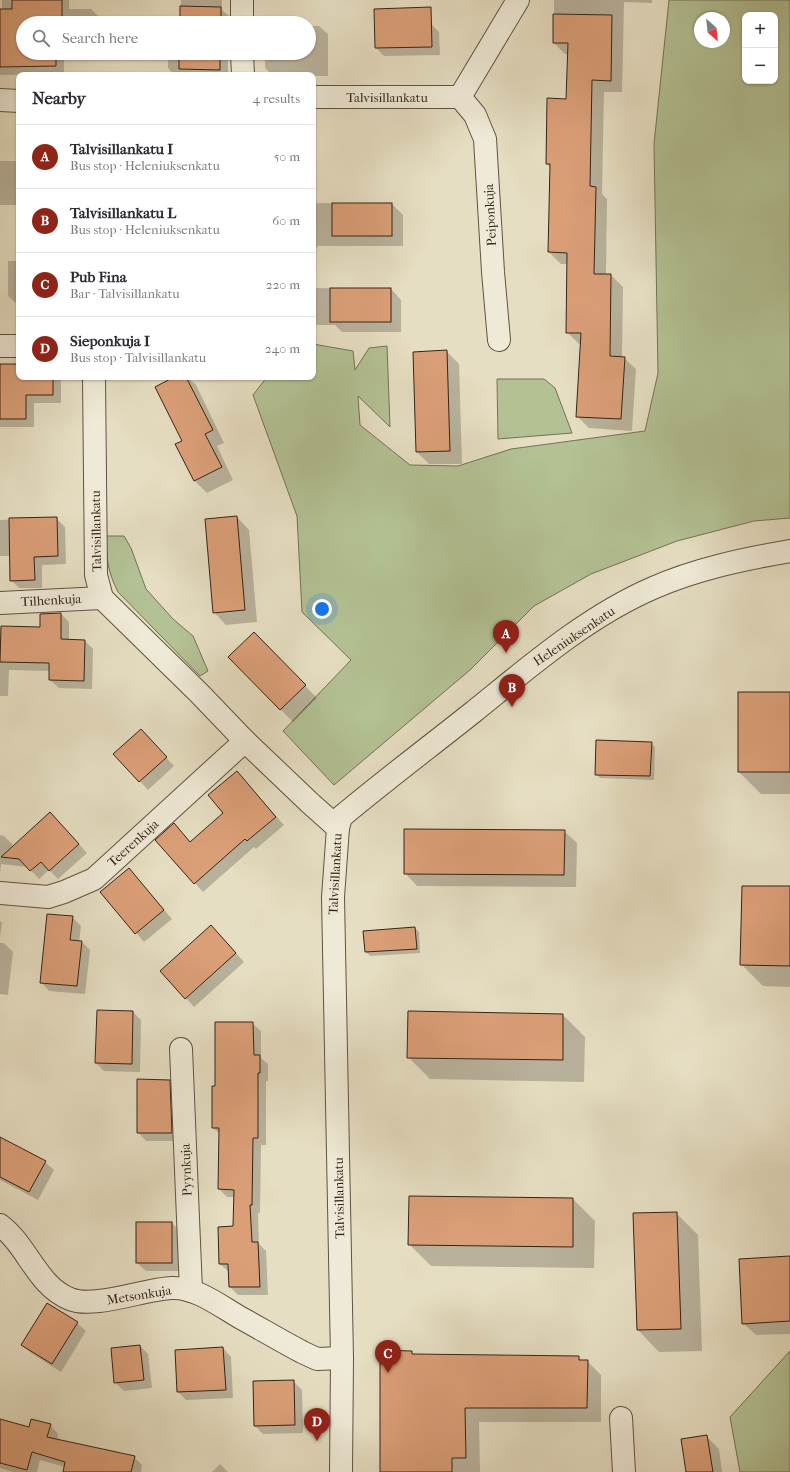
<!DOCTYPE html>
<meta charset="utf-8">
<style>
body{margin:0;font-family:"IM FELL French Canon",serif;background:#f7f7f7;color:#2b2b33}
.controls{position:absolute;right:12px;top:12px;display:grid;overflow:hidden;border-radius:8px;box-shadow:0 1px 3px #0004}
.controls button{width:36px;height:36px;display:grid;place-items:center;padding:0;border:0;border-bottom:1px solid #e1e1e2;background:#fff;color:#2b2b33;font:20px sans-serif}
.compass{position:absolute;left:694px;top:12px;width:36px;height:36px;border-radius:50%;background:#fff;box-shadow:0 1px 3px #0004;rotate:153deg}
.you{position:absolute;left:322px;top:609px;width:14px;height:14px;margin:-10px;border:3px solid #fff;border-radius:50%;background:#1a73e8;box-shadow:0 0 0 6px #1a73e833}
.badge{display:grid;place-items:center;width:26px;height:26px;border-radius:50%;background:#8f2418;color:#fff;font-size:13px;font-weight:700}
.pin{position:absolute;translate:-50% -33px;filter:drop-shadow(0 1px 2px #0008)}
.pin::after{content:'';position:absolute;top:21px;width:14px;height:12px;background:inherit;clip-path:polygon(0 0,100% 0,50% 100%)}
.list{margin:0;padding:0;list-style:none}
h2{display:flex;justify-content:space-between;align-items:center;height:52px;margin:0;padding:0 16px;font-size:17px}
h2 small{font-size:13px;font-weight:400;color:#7c7c81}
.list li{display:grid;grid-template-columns:26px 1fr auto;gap:12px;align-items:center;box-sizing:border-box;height:64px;padding:0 16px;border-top:1px solid #e1e1e2}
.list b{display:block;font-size:15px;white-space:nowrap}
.list p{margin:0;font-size:13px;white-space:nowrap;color:#7c7c81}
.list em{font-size:13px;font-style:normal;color:#7c7c81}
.icon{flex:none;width:22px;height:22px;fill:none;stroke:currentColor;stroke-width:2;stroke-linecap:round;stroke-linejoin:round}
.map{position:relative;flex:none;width:790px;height:1472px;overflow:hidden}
.search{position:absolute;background:#fff;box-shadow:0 1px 3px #0004;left:16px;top:16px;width:300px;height:44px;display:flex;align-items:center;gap:10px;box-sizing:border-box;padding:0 14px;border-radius:22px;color:#7c7c81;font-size:15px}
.panel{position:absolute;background:#fff;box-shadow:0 1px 3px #0004;left:16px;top:72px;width:300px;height:308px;border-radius:8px}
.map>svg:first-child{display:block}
.green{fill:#b3c194;stroke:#747256;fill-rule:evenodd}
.shadow{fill:#0003}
.building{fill:#db9f78;stroke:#342417}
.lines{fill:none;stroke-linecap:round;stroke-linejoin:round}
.street-casing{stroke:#605242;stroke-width:24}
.street{stroke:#efead7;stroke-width:22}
.labels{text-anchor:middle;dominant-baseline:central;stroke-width:3;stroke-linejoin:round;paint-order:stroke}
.street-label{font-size:13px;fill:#342417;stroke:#efead7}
</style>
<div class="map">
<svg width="790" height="1472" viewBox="0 0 790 1472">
<rect width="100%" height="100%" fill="#e6dec2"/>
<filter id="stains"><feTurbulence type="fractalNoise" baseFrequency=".005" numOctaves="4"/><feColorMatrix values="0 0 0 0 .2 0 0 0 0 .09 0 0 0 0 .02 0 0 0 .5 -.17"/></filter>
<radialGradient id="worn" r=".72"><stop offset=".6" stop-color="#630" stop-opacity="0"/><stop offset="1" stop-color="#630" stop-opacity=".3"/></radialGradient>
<g class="green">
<path d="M669,0H790V518L754,521L677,541L591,574L534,606L470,670L334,785L283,731L351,660L302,612L297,516L253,395L267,377H313V344L353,351L355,370L369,348L387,346L390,427L358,396L360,425L410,465L458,466L511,449L645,431L658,373L654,144ZM745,15H775V81H745ZM700,18H724V42H700Z"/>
<path d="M497,379H544L555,388L572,433L498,439Z"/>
<path d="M106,536H124L131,548L146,589L173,619L193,636L208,671L200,676L118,592C107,570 107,560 106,536Z"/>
<path d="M790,1351V1472H740L730,1417Z"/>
</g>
<g class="shadow">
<path d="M2,0H69V9H91L99,17V23H23V53H64V74L0,75V10H2Z"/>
<path d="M181,0H222V10L229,16V23H181Z"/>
<path d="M554,0H652V3L624,2L622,92H604L602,194L607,199L606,275H611L623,287L622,357L624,358L636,369L632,431L589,428L577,416L581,344H579L567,332L568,264H561L549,252L551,168L547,164L567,100L568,54H565L554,43Z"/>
<path d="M431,24L439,32L440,55L384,56L376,48Z"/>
<path d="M309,26H319L328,34V76L272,75L265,68V53H309Z"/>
<path d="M168,53H228V75H174L168,68Z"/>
<path d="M16,121H19V205H0V210V161H16Z"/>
<path d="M313,203L392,204L403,215V246H317V248H313Z"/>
<path d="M8,261H19V304H17L8,296Z"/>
<path d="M313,288L391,289L401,300V332H342L335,325H313Z"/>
<path d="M446,351L459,364L462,464H429L417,452Z"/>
<path d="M0,365H19V377H61V403H34V427H0Z"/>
<path d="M176,377H187L196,385L224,443L217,446L233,480L207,493L194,480Z"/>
<path d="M237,517L249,530L257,622L226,625L214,612Z"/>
<path d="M56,518L65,527L66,564L42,565V588H19L11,580L10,556H0V520Z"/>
<path d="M61,614L69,622V641H85L93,649L92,689L59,688L50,680V671L9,670L8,696H0V629L41,628Z"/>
<path d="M254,633L317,698L293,722L229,657Z"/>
<path d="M790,693V794H761L739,772Z"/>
<path d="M149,739L174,766L148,790L115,754Z"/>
<path d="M651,743L655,747L654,780L600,778L596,774Z"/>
<path d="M237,772L284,825L256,849L254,847L203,892L156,840L182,833L191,843L224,813Z"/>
<path d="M59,822L87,853L58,879L49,870L39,879L28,867L1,864L0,875V835L4,836L12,844V848Z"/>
<path d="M564,831L577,843L576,887L417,886L405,873Z"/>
<path d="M129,869L172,919L144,942L102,892Z"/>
<path d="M790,887V987L763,986L741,964Z"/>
<path d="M72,917L81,926L79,942H82L90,950L85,994L49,991L41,982Z"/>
<path d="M0,921L2,923L0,937Z"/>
<path d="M415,928L419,932L420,953L370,956L366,952L364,931Z"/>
<path d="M220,935L244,962L194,1007L162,971Z"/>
<path d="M0,943H4L13,952L8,995L0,994Z"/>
<path d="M133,1012L141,1020L140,1072L104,1071L96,1063Z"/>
<path d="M409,1012L563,1015L585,1037L584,1082L430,1079L408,1057Z"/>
<path d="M252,1023L261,1031V1058L268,1064V1081H266V1145H261L260,1213H258L259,1244L266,1251L268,1295H238L230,1287L229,1272L220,1264L234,1227L235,1197H227L219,1189L220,1134L213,1128L216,1087Z"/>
<path d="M169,1081L178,1089L180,1141H146L138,1132Z"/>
<path d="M0,1138L45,1162L54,1170L38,1200L0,1180Z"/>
<path d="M573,1199L595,1221L594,1268L431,1266L410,1245Z"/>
<path d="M676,1213L698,1235L702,1351L659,1352L638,1330L634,1214Z"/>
<path d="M137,1223H172L180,1231V1271H146L137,1263Z"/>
<path d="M790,1257V1334L756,1335L743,1323Z"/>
<path d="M77,1323L86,1331L61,1372L31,1353L22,1345Z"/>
<path d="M140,1346L148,1354L152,1388L124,1391L115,1382Z"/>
<path d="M223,1348L231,1357L233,1398L186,1400L178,1392L176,1351Z"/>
<path d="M411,1352L415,1355L578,1357L582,1361H587L601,1375V1422H479L480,1472H381Z"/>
<path d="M293,1381L302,1390L303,1433L263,1434L255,1426Z"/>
<path d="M0,1420L30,1428L50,1425L58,1434L57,1440L134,1457L142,1465L141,1472H64L65,1467L40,1460L37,1472H13L0,1468Z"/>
<path d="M706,1436L719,1449L722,1472H687Z"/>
<path d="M220,1464L228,1472H212Z"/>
</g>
<g class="building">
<path d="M12,0H62V23H23V53H56V66L0,67V9H12Z"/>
<path d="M180,6L221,7V23H180Z"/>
<path d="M431,7L432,47L375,48L374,9Z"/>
<path d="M553,14L612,15L611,81L592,80L590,186L596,187L594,274H611L610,356L625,357L621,419L576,417L581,333H566L567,253L548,252L550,164H546L547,98L566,99L568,43H553Z"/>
<path d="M179,53H220V70L179,69Z"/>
<rect x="332" y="203" width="60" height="33"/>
<rect x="330" y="288" width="61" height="34"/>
<path d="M447,350L450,451L416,452L413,352Z"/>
<path d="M0,364H19V377H53V395H26V419H0Z"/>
<path d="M174,377H186L213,430L205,434L222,467L194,481L175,444L182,441L155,387Z"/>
<path d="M237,516L245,610L213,613L205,519Z"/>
<path d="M57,517L58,556L34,557L35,580L10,581L9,518Z"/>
<path d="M61,613V639L85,640L84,681L49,680V663L0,662L1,626L40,627V614Z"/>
<path d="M254,632L306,685L280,710L228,657Z"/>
<rect x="738" y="692" width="52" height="80"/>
<path d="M141,729L167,757L139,782L113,754Z"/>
<path d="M596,740L652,742L650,776L595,775Z"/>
<path d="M237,771L276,817L247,841L245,839L194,884L155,840L174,823L190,842L223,813L208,795Z"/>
<path d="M50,812L79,844L49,871L41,862L30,871L19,859L1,857Z"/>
<path d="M404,829L565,830L564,875L404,874Z"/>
<path d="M129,868L164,910L135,934L100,892Z"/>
<path d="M742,886H790V966L740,965Z"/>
<path d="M47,914L73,916L70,940L82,941L77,986L40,983Z"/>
<path d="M211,925L236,953L185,999L160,971Z"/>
<path d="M415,927L417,949L365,952L363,931Z"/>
<path d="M97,1010L133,1011L132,1064L95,1063Z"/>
<path d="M408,1011L563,1014V1060L407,1058Z"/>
<path d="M215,1022H253L254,1055H260V1073H258V1138H253L252,1205H250L252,1242H258L260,1287H229L228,1264H219L218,1227L233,1226L234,1190L218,1189L219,1128H212V1086H215Z"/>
<path d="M137,1079L170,1080L172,1133H137Z"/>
<path d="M0,1137L46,1161L29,1192L0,1177Z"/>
<path d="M409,1196L573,1198V1247L408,1245Z"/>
<path d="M677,1212L681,1329L637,1330L633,1213Z"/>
<rect x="136" y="1222" width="36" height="41"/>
<path d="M790,1256V1321L742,1324L739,1259Z"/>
<path d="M47,1303L78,1322L52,1364L21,1345Z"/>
<path d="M140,1345L144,1380L114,1383L111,1348Z"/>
<path d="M223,1347L226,1390L177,1392L175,1350Z"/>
<path d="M380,1350L412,1351V1354L579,1356V1360H588L587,1408H465L466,1458H452V1472H380Z"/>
<path d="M294,1380L295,1425L254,1426L253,1381Z"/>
<path d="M0,1419L29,1427L31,1419L51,1424L47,1437L135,1456L131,1472H63L65,1462L32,1452L27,1470L0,1463Z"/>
<path d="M707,1435L713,1472H686L681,1439Z"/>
</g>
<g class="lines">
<g class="street-casing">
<g id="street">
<path d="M242,0V23"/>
<path d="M242,53L243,75"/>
<path d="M313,97H460"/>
<path d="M460,97L475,115L485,139L493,272L499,340"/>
<path d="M460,97L518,0"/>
<path d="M0,100L19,101"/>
<path d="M0,346H19"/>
<path d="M94,377L96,575L102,598L199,693L245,741L310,803L338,828"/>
<path d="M0,603L102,598"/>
<path d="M0,893L48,897L64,892L94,879L245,741"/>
<path d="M181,1049L191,1291"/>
<path d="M0,1225C28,1246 37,1286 70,1299C94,1309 144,1289 172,1288C196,1287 220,1306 241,1318C261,1329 281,1341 302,1352L317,1359L342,1358"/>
<path d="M621,1418L624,1472"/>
<path d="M341,1472L342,1358L333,897L338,828L341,817C384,781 428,748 472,713C528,668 586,617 653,588C696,569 744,559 790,551"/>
</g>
</g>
<use href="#street" class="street"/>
</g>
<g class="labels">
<g class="street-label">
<text x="387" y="97">Talvisillankatu</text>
<text transform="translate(490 215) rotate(-93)">Peiponkuja</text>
<text transform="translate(96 531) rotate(-91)">Talvisillankatu</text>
<text transform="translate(51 600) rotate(-3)">Tilhenkuja</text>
<text transform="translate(574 636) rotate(-34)">Heleniuksenkatu</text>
<text transform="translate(133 843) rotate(-42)">Teerenkuja</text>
<text transform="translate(335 874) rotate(-87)">Talvisillankatu</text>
<text transform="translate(186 1170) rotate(-92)">Pyynkuja</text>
<text transform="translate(339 1198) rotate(-91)">Talvisillankatu</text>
<text transform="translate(139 1295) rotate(-9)">Metsonkuja</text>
</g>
</g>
<rect width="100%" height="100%" filter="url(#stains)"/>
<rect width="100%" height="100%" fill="url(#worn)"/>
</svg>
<div class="controls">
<button>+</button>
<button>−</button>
</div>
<svg class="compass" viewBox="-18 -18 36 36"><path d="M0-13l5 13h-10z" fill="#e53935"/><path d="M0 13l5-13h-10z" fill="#7c7c81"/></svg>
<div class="you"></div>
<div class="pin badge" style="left:506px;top:653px">A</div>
<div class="pin badge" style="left:512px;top:707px">B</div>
<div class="pin badge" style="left:388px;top:1373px">C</div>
<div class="pin badge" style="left:317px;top:1441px">D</div>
<div class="search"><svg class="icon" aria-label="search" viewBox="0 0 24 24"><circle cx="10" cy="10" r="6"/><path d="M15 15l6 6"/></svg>Search here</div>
<section class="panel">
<h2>Nearby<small>4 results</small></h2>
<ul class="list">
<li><span class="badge">A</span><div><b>Talvisillankatu I</b><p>Bus stop · Heleniuksenkatu</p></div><em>50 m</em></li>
<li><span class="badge">B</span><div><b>Talvisillankatu L</b><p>Bus stop · Heleniuksenkatu</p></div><em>60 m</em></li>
<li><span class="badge">C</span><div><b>Pub Fina</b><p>Bar · Talvisillankatu</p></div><em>220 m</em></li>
<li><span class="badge">D</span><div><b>Sieponkuja I</b><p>Bus stop · Talvisillankatu</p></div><em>240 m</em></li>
</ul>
</section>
</div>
